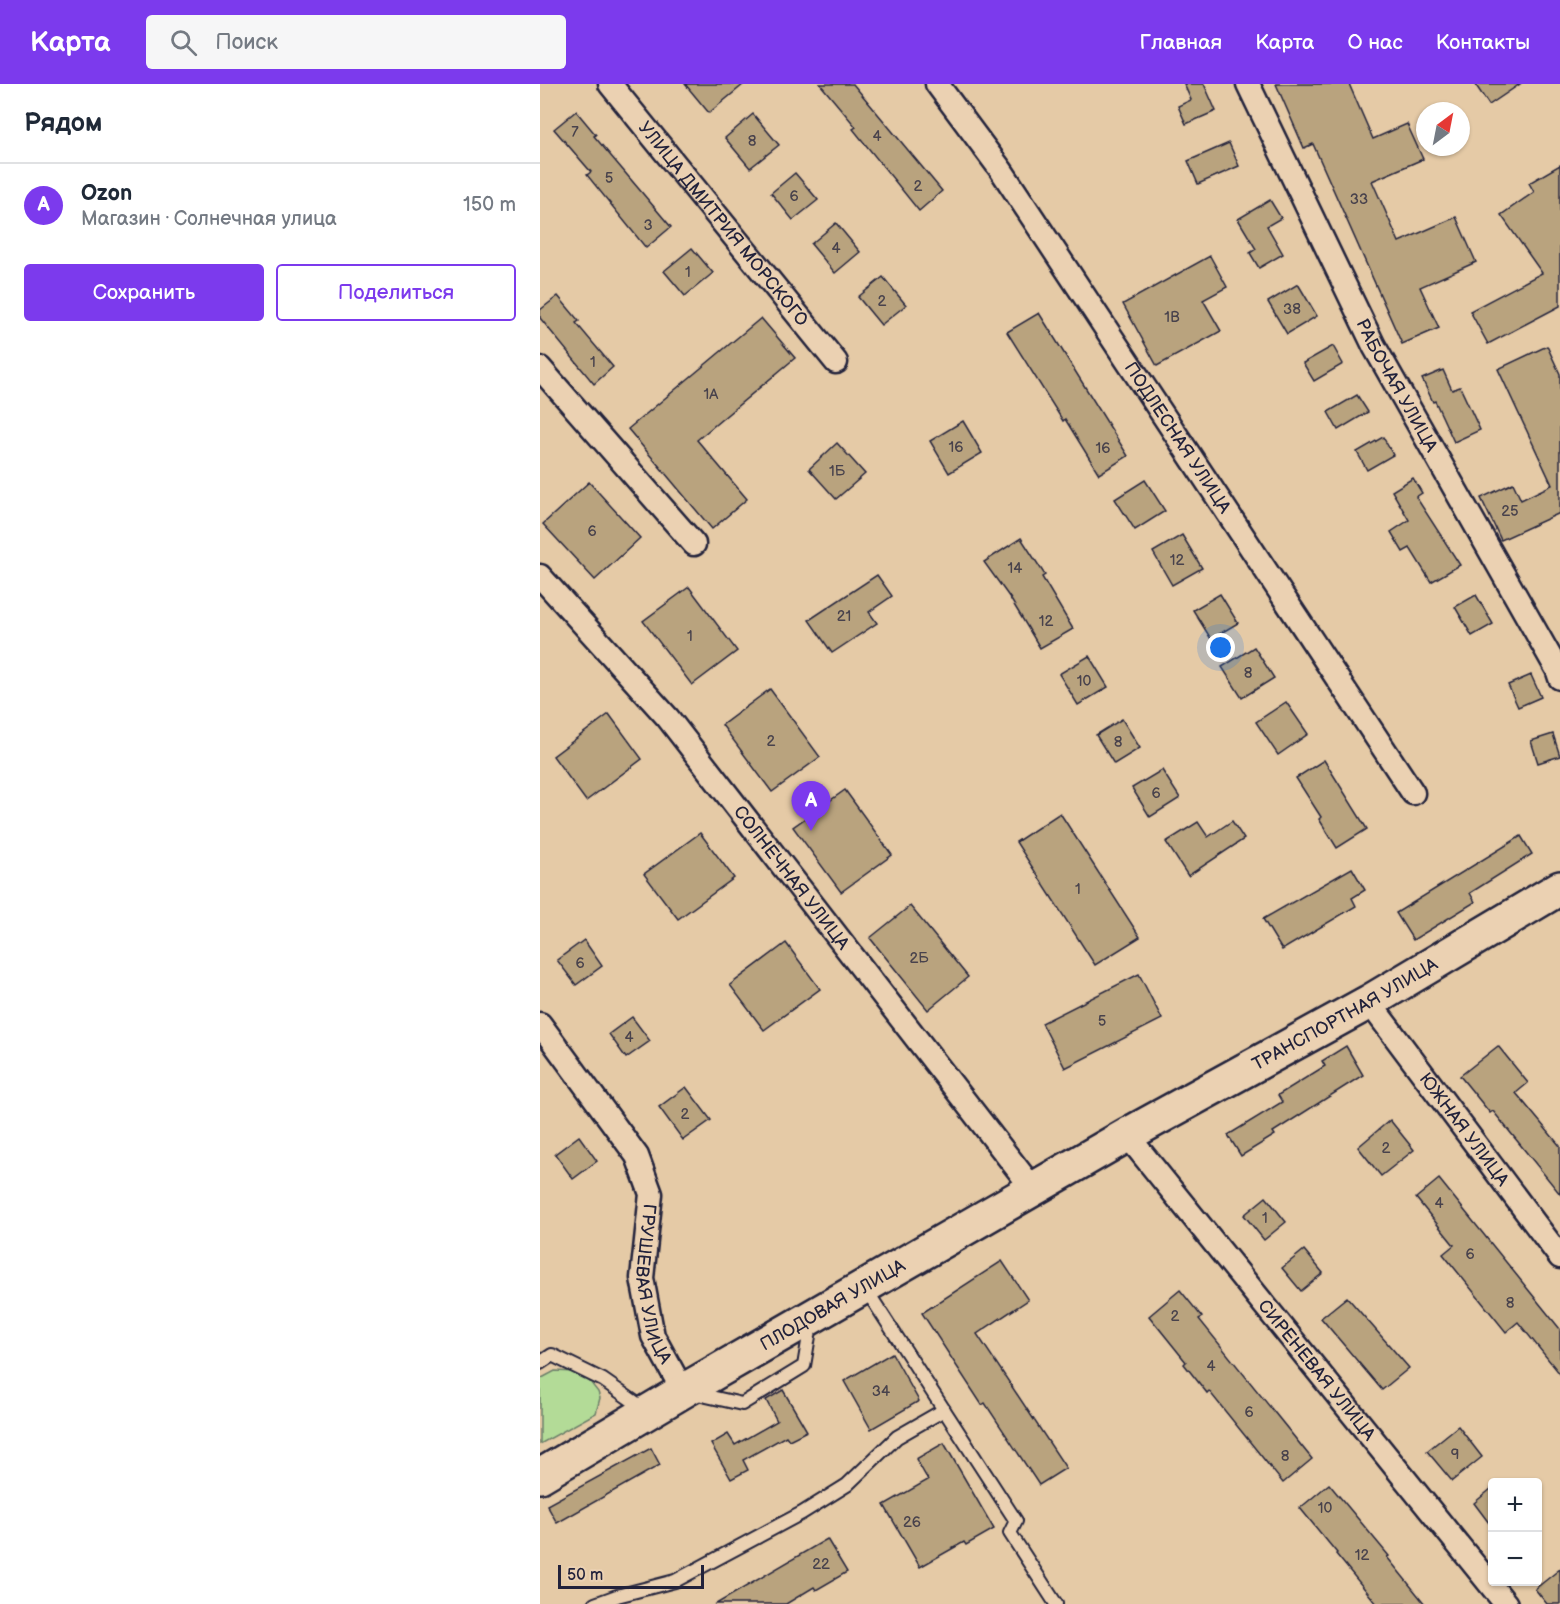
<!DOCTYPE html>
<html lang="ru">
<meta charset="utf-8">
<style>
body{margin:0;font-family:"Balsamiq Sans",sans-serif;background:#f6f6f7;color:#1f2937}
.controls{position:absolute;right:18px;bottom:18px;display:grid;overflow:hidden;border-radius:6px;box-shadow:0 2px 4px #0004}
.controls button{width:54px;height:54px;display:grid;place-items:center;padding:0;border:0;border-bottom:2px solid #e0e1e3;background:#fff;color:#1f2937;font:30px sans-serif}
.compass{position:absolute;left:876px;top:18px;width:54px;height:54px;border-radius:50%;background:#fff;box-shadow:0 2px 4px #0004;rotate:32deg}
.scale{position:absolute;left:18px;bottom:15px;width:146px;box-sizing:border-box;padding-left:6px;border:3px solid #22223b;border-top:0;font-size:16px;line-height:21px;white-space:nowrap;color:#22223b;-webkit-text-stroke:4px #ebd1b2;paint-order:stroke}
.you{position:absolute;left:681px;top:564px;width:21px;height:21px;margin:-15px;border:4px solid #fff;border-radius:50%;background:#1a73e8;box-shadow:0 0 0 9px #1a73e833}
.badge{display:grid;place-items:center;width:39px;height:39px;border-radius:50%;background:#7c3aed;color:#fff;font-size:20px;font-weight:700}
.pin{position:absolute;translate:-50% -50px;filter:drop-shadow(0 2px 3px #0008)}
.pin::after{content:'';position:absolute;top:32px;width:21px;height:18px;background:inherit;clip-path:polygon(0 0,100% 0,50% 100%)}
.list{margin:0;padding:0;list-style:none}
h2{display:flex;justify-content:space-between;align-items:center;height:78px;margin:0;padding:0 24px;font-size:26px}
h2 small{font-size:20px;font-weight:400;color:#747a83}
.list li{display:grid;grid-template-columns:39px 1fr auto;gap:18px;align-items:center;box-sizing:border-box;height:84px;padding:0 24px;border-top:2px solid #e0e1e3}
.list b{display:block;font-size:22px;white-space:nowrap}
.list p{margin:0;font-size:20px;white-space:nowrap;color:#747a83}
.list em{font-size:20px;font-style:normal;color:#747a83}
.actions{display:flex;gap:12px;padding:18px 24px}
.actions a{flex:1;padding:14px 0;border:2px solid #7c3aed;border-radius:6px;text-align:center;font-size:21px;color:#7c3aed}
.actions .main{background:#7c3aed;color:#fff}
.icon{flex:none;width:33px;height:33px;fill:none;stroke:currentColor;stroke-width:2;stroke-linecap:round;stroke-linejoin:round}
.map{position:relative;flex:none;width:1020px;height:1520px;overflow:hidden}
header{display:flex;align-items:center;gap:36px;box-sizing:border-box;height:84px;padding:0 30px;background:#7c3aed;color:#fff}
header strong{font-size:28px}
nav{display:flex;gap:33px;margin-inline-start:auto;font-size:21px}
.search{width:420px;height:54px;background:#f6f6f7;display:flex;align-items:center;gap:15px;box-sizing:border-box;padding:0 21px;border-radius:6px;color:#747a83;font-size:22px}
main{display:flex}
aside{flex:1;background:#fff}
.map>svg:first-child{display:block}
.green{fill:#b3db97;stroke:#6a7e69;stroke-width:1.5}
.building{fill:#b9a37e;stroke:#22223b;stroke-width:1.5}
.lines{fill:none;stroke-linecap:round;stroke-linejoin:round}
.service-casing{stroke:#22223b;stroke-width:16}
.minor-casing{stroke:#22223b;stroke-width:27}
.primary-casing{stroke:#22223b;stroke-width:38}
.service{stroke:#ebd1b2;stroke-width:12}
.minor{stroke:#ebd1b2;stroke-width:22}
.primary{stroke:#ebd1b2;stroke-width:33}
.labels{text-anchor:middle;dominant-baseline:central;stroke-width:6;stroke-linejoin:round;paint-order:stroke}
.number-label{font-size:15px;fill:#48424c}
.street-label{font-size:18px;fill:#22223b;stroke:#ebd1b2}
</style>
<header>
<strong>Карта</strong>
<div class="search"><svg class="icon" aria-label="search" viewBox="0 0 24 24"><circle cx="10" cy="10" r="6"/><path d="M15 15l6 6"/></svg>Поиск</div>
<nav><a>Главная</a><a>Карта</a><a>О нас</a><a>Контакты</a></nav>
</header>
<main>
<aside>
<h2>Рядом<small></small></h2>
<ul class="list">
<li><span class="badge">A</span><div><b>Ozon</b><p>Магазин · Солнечная улица</p></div><em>150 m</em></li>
</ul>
<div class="actions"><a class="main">Сохранить</a><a>Поделиться</a></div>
</aside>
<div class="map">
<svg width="1020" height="1520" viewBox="0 0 1020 1520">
<rect width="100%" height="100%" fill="#e5caa6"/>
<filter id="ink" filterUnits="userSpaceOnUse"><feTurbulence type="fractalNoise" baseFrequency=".0167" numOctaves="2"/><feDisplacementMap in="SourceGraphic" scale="12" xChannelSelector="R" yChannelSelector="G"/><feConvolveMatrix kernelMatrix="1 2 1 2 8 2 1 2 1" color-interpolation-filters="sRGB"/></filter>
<g filter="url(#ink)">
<path class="green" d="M15,1287L36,1288L47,1294L58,1308L60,1314L56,1329L0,1360V1295Z"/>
<g class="building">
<path d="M145,0H204L169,29Z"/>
<path d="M280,0H313L402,107L379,127L313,45L316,43Z"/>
<path d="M644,0H664L676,27L646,40L638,22L651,16Z"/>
<path d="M736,0H809L833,55L867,40L883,75L832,97L859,158L916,133L936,178L880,203L899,244L862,260L773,60L764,64Z"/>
<path d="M935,0H980L949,21Z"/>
<path d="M36,27L56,51L54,52L131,143L106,164L47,91L51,88L14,45Z"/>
<path d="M213,30L239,61L210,84L185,54Z"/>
<path d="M689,59L699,82L658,100L648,77Z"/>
<path d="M1020,81V222L948,260L930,227L1002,189L961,131L994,108L989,99Z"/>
<path d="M255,89L278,116L253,136L231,109Z"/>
<path d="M730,116L741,134L727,142L743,170L719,184L710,169L716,165L698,135Z"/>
<path d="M296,139L320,168L295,189L271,160Z"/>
<path d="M152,164L173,189L145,212L124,187Z"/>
<path d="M670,172L687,203L663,216L681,247L617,282L583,220Z"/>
<path d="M343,193L366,221L341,241L318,213Z"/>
<path d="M758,200L777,232L747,250L728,218Z"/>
<path d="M18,212L39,237L36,239L73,283L54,300L0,234V226Z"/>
<path d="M499,229L588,372L559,390L525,335L523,337L467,248Z"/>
<path d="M221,234L255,274L157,356L207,415L172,445L88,345Z"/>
<path d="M793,262L803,280L774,297L763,279Z"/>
<path d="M1007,262L1020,290V429L961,456L941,414L973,399L981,416L1012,401L958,285Z"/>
<path d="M903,286L912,306L920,303L940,346L914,358L895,317L893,318L882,295Z"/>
<path d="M817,311L828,328L798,346L788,328Z"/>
<path d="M423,337L442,369L409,389L390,357Z"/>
<path d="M843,353L853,371L827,386L817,368Z"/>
<path d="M297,359L325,390L296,415L269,385Z"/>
<path d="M873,394L882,409L876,413L920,481L891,498L870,464L863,468L851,448L869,436L852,407Z"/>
<path d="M605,396L625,427L595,446L575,415Z"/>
<path d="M49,398L100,454L55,496L3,440Z"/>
<path d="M642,451L662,484L632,501L613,468Z"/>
<path d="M481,454L505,491L502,493L533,545L500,564L470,514L444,478Z"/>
<path d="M337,491L352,512L329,528L337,539L292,569L269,536Z"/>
<path d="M149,503L197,567L152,601L103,537Z"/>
<path d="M680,510L698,539L671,555L653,526Z"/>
<path d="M936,511L953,540L932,552L915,523Z"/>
<path d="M714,563L734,594L702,614L682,583Z"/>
<path d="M549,572L568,603L538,621L519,590Z"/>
<path d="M991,591L1001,613L978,623L968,601Z"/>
<path d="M230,605L280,673L232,708L182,641Z"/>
<path d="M746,618L768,650L738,671L716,638Z"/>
<path d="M69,630L102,675L46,717L13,672Z"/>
<path d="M582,635L600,664L574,680L556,651Z"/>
<path d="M1013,650L1020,672L998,679L991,657Z"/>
<path d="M784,676L827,745L797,764L779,735L781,733L756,694Z"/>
<path d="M622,686L640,714L610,733L592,704Z"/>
<path d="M305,706L352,771L301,808L253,743Z"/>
<path d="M520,729L600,853L555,881L476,758Z"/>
<path d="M692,737L704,755L648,792L626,758L658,738L668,753Z"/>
<path d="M160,749L194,794L138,835L104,790Z"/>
<path d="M981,752L992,770L930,809L935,818L873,856L856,829Z"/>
<path d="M812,784L825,806L812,814L816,822L742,866L723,835Z"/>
<path d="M370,822L428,893L388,926L330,854Z"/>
<path d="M44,856L62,882L36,901L17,876Z"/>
<path d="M246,859L280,905L224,946L190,901Z"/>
<path d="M599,890L622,935L525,984L502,939Z"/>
<path d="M92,933L110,957L86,974L69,950Z"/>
<path d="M806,962L823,991L733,1048L735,1051L701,1072L688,1051L742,1018L738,1011L785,982L782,977Z"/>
<path d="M958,962L988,999L976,1009L1020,1062V1110L953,1027L950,1029L920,992Z"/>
<path d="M146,1003L171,1036L143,1056L119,1023Z"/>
<path d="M850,1036L874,1066L841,1092L818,1063Z"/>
<path d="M39,1052L57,1077L33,1095L15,1070Z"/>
<path d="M899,1095L1020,1245V1290L978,1238L966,1248L903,1170L914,1161L876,1114Z"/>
<path d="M726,1113L746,1138L724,1156L704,1131Z"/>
<path d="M764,1166L783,1189L761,1207L742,1184Z"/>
<path d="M462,1177L488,1216L437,1250L526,1384L499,1401L445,1319L442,1321L382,1229Z"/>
<path d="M640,1206L662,1233L659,1235L772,1375L743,1399L669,1307L667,1309L644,1280L646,1278L609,1232Z"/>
<path d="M807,1213L869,1284L842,1306L781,1234Z"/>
<path d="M352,1269L379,1317L331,1345L304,1297Z"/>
<path d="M243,1306L267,1347L249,1356L246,1352L203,1376L208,1386L191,1395L171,1360L188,1350L195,1361L237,1337L226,1316Z"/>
<path d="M918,1342L942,1373L912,1397L887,1367Z"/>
<path d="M404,1359L454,1445L426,1461L424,1458L380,1483L344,1421L388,1396L376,1375Z"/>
<path d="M111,1364L120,1381L17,1439L7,1421Z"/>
<path d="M789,1400L849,1472L847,1473L885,1520H837L796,1470L797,1469L760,1424Z"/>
<path d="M952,1404V1443L934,1419Z"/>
<path d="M287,1455L307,1488L276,1506L274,1503L246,1520H176Z"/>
<path d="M1020,1485V1520H1007L995,1505Z"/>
</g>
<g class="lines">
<g class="service-casing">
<g id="service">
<path d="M325,1204L476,1437L470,1449L516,1520"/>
<path d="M0,1279L12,1271L63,1296L106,1326"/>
<path d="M153,1309L202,1320L264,1282L271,1240"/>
<path d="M55,1520L77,1512L135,1497L262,1429L307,1401L357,1353L404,1326"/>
</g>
</g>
<g class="minor-casing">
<g id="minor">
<path id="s1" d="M70,0L296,278"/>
<path id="s2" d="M397,0L461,86L873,709"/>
<path id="s3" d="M708,0L834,262L1017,585L1020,594"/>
<path d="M0,284L154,460"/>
<path id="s4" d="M0,492L128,634L493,1105"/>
<path id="s5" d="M829,918L1020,1173"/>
<path id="s6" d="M0,940L97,1072L111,1110L102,1194L113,1252L143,1307"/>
<path id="s7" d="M587,1051L966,1520"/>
</g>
</g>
<g class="primary-casing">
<g id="primary">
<path id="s8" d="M0,1392L143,1307L587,1051L829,918L1020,804"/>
</g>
</g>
<use href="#service" class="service"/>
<use href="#minor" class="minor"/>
<use href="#primary" class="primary"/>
</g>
</g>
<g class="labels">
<g class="number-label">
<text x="35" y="48">7</text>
<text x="337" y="52">4</text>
<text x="212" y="57">8</text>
<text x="69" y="94">5</text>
<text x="378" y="102">2</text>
<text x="254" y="112">6</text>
<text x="819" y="115">33</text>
<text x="108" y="141">3</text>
<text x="296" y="164">4</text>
<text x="148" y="188">1</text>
<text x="342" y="217">2</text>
<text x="752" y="225">38</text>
<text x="632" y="233">1В</text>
<text x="53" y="278">1</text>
<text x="171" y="310">1А</text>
<text x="416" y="363">16</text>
<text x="563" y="364">16</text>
<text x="297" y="387">1Б</text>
<text x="970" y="427">25</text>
<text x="52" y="447">6</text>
<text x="637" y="476">12</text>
<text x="475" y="484">14</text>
<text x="304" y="532">21</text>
<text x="506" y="537">12</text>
<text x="150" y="552">1</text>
<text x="708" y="589">8</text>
<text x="544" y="597">10</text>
<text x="231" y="657">2</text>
<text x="578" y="658">8</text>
<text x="616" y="709">6</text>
<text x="538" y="805">1</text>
<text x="379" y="874">2Б</text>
<text x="40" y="879">6</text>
<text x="562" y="937">5</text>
<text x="89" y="953">4</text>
<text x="145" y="1030">2</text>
<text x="846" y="1064">2</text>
<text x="899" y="1119">4</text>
<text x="725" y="1134">1</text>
<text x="930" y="1170">6</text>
<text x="970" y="1219">8</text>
<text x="635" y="1232">2</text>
<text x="671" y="1282">4</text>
<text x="341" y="1307">34</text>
<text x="709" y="1328">6</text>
<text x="915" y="1370">9</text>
<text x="745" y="1372">8</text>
<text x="785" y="1424">10</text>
<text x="372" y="1438">26</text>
<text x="822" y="1471">12</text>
<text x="281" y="1480">22</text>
</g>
<g class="street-label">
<text stroke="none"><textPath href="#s1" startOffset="180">УЛИЦА ДМИТРИЯ МОРСКОГО</textPath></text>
<text stroke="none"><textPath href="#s3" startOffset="336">РАБОЧАЯ УЛИЦА</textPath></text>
<text stroke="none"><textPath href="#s2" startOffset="428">ПОДЛЕСНАЯ УЛИЦА</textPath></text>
<text stroke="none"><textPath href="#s4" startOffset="393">СОЛНЕЧНАЯ УЛИЦА</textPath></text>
<text stroke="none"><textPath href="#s8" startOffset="928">ТРАНСПОРТНАЯ УЛИЦА</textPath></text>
<text stroke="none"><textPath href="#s5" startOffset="159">ЮЖНАЯ УЛИЦА</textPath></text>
<text stroke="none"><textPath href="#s6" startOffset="296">ГРУШЕВАЯ УЛИЦА</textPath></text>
<text stroke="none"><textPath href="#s8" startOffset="339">ПЛОДОВАЯ УЛИЦА</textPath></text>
<text stroke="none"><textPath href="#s7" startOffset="302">СИРЕНЕВАЯ УЛИЦА</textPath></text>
</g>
</g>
</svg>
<div class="controls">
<button>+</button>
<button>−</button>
</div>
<svg class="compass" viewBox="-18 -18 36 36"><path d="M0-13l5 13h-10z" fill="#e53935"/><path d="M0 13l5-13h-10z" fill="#747a83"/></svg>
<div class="scale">50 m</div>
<div class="you"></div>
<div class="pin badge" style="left:271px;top:747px">A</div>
</div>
</main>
